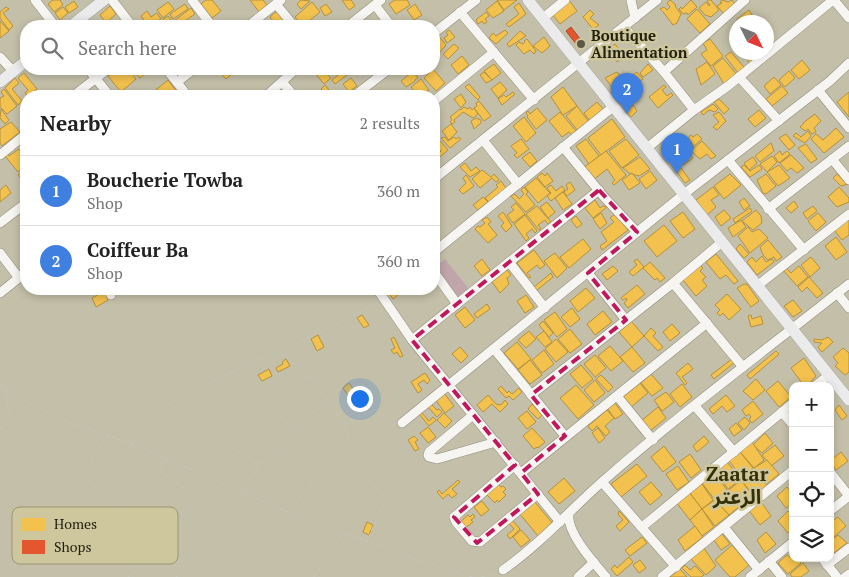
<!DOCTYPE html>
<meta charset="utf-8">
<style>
body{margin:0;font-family:"PT Serif","Noto Sans Arabic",serif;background:#f6f6f6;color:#222}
.controls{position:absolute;right:15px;bottom:15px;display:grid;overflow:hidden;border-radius:10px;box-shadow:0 2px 8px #0003}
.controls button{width:45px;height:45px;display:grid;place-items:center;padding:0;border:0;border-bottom:1px solid #e0e0e0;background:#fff;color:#222;font:25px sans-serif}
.compass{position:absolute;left:729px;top:15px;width:45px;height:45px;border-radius:50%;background:#fff;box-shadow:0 2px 8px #0003;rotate:133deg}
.you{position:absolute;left:359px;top:398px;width:18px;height:18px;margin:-12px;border:4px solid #fff;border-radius:50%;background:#1a73e8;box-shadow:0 0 0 8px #1a73e833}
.badge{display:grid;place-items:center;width:32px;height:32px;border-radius:50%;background:#0f766e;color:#fff;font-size:16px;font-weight:700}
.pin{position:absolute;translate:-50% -41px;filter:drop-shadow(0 1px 2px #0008)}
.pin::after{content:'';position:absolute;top:26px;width:18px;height:15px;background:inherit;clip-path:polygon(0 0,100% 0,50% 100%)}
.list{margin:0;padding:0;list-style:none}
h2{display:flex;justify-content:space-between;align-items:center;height:65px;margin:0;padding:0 20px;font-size:21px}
h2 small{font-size:16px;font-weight:400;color:#767676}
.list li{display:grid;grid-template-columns:32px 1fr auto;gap:15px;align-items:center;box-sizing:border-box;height:70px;padding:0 20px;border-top:1px solid #e0e0e0}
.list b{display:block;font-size:19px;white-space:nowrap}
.list p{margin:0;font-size:16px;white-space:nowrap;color:#767676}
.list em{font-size:16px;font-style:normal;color:#767676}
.icon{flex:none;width:28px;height:28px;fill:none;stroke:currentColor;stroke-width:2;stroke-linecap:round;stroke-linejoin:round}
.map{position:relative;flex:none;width:849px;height:577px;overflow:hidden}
.search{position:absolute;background:#fff;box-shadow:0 2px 8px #0003;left:20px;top:20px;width:420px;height:55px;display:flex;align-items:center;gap:12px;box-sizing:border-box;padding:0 18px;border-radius:20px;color:#767676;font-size:19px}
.panel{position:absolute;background:#fff;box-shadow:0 2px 8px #0003;left:20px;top:90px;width:420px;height:205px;border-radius:20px}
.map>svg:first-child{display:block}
.green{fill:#c0a5ab}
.homes{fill:#f2c14e;stroke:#b4913c}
.shops{fill:#e4572e;stroke:#aa4725}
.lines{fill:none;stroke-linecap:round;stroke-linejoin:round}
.minor-casing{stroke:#908d7b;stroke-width:10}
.major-casing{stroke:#a5a4a0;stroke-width:12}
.path{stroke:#c6c5be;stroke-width:1;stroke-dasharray:4 2.5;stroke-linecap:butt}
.minor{stroke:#f6f5f2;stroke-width:9}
.major{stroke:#ebebeb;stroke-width:11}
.marked{fill:none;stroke:#c2185b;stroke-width:4;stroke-dasharray:10 6;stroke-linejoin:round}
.poi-dot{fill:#5c5846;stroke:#cec79d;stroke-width:2}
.labels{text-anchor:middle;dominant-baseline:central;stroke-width:5;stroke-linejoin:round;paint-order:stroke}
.poi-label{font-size:15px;font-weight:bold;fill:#242111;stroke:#cec79d;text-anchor:start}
.district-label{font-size:20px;font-weight:bold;fill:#363008;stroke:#cec79d}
.key{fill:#cec79d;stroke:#9b9573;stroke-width:1}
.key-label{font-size:14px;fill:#242111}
</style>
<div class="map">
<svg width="849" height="577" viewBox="0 0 849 577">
<rect width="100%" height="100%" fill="#c3bfa8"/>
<path class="green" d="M445,259L468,288L458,296L435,268Z"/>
<g class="homes">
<path d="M53,0H60L63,5L54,12L48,4Z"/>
<path d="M206,0H212L221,11L212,18L201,4Z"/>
<path d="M250,0H263L267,5L259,12Z"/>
<path d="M301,0L310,1L301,9L297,4Z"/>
<path d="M342,0H351L355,6L349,10Z"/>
<path d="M395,0H407L410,5L396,14L389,4Z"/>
<path d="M497,0H517L504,10Z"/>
<path d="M569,0L577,11L560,24L552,14Z"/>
<path d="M670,0L676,5L675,6L681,14L677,23L673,25L664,13L660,9L664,7L667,10L670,7L667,3Z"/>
<path d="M691,0L697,7L688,15L687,13L683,14L679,9L681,7L682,9Z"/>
<path d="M708,0H711L719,10L711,17L705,15L699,8L706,2L709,6L710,5L707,1Z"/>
<path d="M722,0L728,2L732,0L736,5L724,14L717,6L722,3L720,2Z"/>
<path d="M74,1L78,7L69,13L65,7Z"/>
<path d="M497,1L504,11L493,18L486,10Z"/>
<path d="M168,2L174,9L163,18L157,10Z"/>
<path d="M312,2L320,12L303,26L295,17Z"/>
<path d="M519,3L526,14L509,27L506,24L519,14L514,7Z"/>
<path d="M185,4L188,9L173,19L170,14Z"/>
<path d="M326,4L332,12L325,16L320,8Z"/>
<path d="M415,4L422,15L414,20L407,10Z"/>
<path d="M110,6L116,14L106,23L100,15Z"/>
<path d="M6,7L9,9L3,13L13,26L9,30L0,18V12Z"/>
<path d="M63,7L68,13L60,20L55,13Z"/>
<path d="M191,8L195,14L178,26L174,21Z"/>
<path d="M697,9L710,24L700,33L687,19Z"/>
<path d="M278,10L286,20L277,26L270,17Z"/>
<path d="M590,10L594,14L590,18L599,25L593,29L583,17Z"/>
<path d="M749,10L756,22H740L737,19Z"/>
<path d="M147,11L151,17L157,13L161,19L148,26L141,16Z"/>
<path d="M486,12L489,16L485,19L487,22L484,24L482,21L478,24L476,20Z"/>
<path d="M168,16L176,26H154Z"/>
<path d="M0,21L9,31L0,38Z"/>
<path d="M449,30L455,37L447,43L444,38L448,35L446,32Z"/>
<path d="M505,30L508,33L496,44L489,38L493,33L496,36Z"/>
<path d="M520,31L526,36L509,47L507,44Z"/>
<path d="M438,35L446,45L440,52L434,45V38Z"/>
<path d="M544,37L550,46L542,53L533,46Z"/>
<path d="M527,39L536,51L534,54L530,50L524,54L516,45L519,42L523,44L525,42L524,41Z"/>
<path d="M710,39L723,56L711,66L701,54L707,50L703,43Z"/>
<path d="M454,44L459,48L448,59L443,54Z"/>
<path d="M615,44L622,53L626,50L628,54L617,62L614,58L617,55V54L609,58L604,52Z"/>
<path d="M731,52L744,67L738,73L725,56Z"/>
<path d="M742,52H760L761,54L758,57L755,53L748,58L754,62L751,65Z"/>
<path d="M462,56L469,65L458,74L451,65Z"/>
<path d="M723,58L737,75L724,84L713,66Z"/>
<path d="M802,60L810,70L799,79L791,70Z"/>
<path d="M707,62L715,74L701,85L696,69Z"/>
<path d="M494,64L501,73L492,80L484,71Z"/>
<path d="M648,64L653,70L643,77L640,73Z"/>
<path d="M118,69H128L136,79L121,92L108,76Z"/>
<path d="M132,69H151L140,78Z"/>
<path d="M216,69H230L233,73L226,79Z"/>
<path d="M321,69L331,78L324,84L315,73Z"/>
<path d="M433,69L445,83L436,91L424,78Z"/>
<path d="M343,71L347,75L335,84L332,80Z"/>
<path d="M413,71L418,78L415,80V81L406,87L401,81Z"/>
<path d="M789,71L795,78L785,87L779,80Z"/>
<path d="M484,72L492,80L486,83L480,75Z"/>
<path d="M617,72L629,89L619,96L605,78Z"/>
<path d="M637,72L643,79L631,88L626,81Z"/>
<path d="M24,73L37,89L28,96L25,93L28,90L18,78Z"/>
<path d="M774,77L781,85L770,94L764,86Z"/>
<path d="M15,78L19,83L12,89L22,101L18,105L5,88Z"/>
<path d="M351,78L357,86L349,92L343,84Z"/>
<path d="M421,79L429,90L418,96L411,87Z"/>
<path d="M168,80L176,91L170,96H155L152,93Z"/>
<path d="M500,82L507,90L498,98L491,89Z"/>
<path d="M469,84L480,97L478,100L465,87Z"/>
<path d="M325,85L333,95L331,96H327L321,89Z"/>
<path d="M664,85L666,87L662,90L667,96L671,93L673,95L658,108L649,97Z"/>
<path d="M782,86L788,93L772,106L766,99Z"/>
<path d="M563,87L577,106L563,115L551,97Z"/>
<path d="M4,89L17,106L7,114L0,107V98L4,96L1,92Z"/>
<path d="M513,92L515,94L502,105L498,99L504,95L506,97Z"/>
<path d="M849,92V117L837,102Z"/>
<path d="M461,94L466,102L461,108L454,99Z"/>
<path d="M719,99L729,109L724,114L714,102Z"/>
<path d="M479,101L491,116L484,121L474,108L477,106L476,103Z"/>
<path d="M597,102L604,110L590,121L584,113Z"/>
<path d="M713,104L718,109L715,112L709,110L703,115L701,112Z"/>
<path d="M633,105L637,111L631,117L626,111Z"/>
<path d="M577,106L589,122L578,131L566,116Z"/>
<path d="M464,107L468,109L470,107L472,110L474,108L478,114L473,118L463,112L454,120L455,122L452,124L450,122L452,120L450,117L460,109L461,110Z"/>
<path d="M537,108L547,120L536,129L527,117L528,116L526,113L528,111L530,114Z"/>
<path d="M1,109L9,120L5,124L0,118Z"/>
<path d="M759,110L766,118L755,127L748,119Z"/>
<path d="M560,112L576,131L572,135L569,132L562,137L549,121Z"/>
<path d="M719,112L726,121L717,130L713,127L719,122L713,115Z"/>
<path d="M815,114L821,121L814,128L816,132L812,134L808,129L805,131L800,127L804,123H803Z"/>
<path d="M524,117L536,133L526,142L513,126Z"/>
<path d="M476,118L481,120V123L474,129L471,121Z"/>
<path d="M612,119L625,137L601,155L588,138Z"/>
<path d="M11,122L20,132L2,146L0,143V129Z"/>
<path d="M451,124L457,132L449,140L442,131Z"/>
<path d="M836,128L844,137L824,153L811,139L816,134L823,140Z"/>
<path d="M808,131L811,136L805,143L793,136L796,133L801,137Z"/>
<path d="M697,134L702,139L694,146L688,138L691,135L693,137Z"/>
<path d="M786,134L795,145L789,150L779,138Z"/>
<path d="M445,137L448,141L454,137L456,139L459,137L461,139L450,148L441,138Z"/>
<path d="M684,137L694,147L690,151L681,140Z"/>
<path d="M521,139L529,149L517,158L514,155L517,153L511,146Z"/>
<path d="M586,139L599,156L589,164L576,146Z"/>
<path d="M626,139L639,155L622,168L609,151Z"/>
<path d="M440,141L448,150L435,161L434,157L441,151L435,145Z"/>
<path d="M702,141L716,156L711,159L707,154L700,159L691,151Z"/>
<path d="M771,143L774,151L760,162L755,156Z"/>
<path d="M806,144L817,159L811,163L798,148Z"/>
<path d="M685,148L693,158L683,165L675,155Z"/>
<path d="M19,149L26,160V165L18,172L5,156L8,154L9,156Z"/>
<path d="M606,151L626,175L614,185L612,183L615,180L607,169L593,180L583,168Z"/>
<path d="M780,151L782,155L787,151L790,154L779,163L774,156Z"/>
<path d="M530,152L537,161L530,167L522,158Z"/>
<path d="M791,155L804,168L797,173L791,168L787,171L780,163Z"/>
<path d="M772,156L777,162L767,172L760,164Z"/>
<path d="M640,157L650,169L639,176L629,173L623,168Z"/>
<path d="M753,157L757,163L749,170L744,163Z"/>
<path d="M465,163L471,171L476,167L480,171L470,177L460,167Z"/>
<path d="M677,163L690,180L685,183L673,167Z"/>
<path d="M744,165L750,171L759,165L762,169L750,177L741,167Z"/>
<path d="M779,165L790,178L778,186L767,172Z"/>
<path d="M26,168V182L25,183L18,175Z"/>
<path d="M482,170L491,177L494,174L499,180L496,182L492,178L480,188L472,179Z"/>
<path d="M650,171L657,180L646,189L639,179Z"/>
<path d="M542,173L545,176L547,173L553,181L545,187L537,177Z"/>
<path d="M632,173L640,183L629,190L622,180Z"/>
<path d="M730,174L741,185L724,199L714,186Z"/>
<path d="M766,174L776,186L766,194L763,193L757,180Z"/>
<path d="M837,174L848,184L841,186L833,178Z"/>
<path d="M466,175L474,186L463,194L459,190L466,183L463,178Z"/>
<path d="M536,178L550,193L538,203L525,187Z"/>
<path d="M501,181L506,188L489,202L485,198L498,187L496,185Z"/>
<path d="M570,182L575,190L567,196L564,192L568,189L566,185Z"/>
<path d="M6,185L11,193L0,202V190Z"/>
<path d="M551,185L556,191L562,186L565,190L551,201L547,196L551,193L547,188Z"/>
<path d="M524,187L528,192L526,194L535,205L526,212L511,196L515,194L519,199L524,194L521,190Z"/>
<path d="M713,187L719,195L711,200L716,207L707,215L696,200Z"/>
<path d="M839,187L849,198V202L837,207L828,197Z"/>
<path d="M563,192L572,204L563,210L555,198Z"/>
<path d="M483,197L488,202L478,210L473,205Z"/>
<path d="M744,198L750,206L744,210L739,202Z"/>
<path d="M595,200L600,208L603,206L607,207L593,218L585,208Z"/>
<path d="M794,201L798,207L791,213L786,208Z"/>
<path d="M547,202L555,212L548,218L540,207Z"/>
<path d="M516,203L525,214L513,223L507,215L514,210L511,207Z"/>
<path d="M537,206L551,222L548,224L545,220L538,225L541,229L539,230L526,214Z"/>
<path d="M813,206L817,211L807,219L803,213Z"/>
<path d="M750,208L752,211L735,223L733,219Z"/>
<path d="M724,210L731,218L721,226L715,217Z"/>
<path d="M756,210L761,216L762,223L753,230L742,221Z"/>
<path d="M503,212L512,226L506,232L501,226L504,223L498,216Z"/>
<path d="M683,212L695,229L683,238L670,221Z"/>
<path d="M601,213L607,223L600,229L593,219Z"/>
<path d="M818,213L826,222L816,231L808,221Z"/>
<path d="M615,214L628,230L602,250L600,246L607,241L601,232L614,222L610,218Z"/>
<path d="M525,215L537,231L535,233L532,229L526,234L529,238L526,241L514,224Z"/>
<path d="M576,216L582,224L577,228L571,220Z"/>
<path d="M487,217L491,222L488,224L497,235L488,243L475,229L478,226L480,227L485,223L482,220Z"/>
<path d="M849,218V235L842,240L834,230Z"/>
<path d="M741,220L746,227L733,237L728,228Z"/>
<path d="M664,225L677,241L657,257L644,241Z"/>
<path d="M748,227L752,232L759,229L768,238L750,253L738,236Z"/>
<path d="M836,237L847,252L836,260L825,246Z"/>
<path d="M583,239L591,249L569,268L560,257Z"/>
<path d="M768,240L782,257L776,261L774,257L768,260L763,255L760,247Z"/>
<path d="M740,244L749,254L744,258L736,249Z"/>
<path d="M534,250L545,265L540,269L537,265L527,273L531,277L529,278L517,263Z"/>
<path d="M555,253L567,268L557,278L544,261Z"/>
<path d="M716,254L738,281L734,284L726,275L720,279L706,262Z"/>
<path d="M762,256L766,262L772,259L774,262L757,275L747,262L752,257L756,262Z"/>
<path d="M811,257L820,268L810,277L801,265Z"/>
<path d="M482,259L490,270L482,276L474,266Z"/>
<path d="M637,259L644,267L633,276L629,272L637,265L634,261Z"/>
<path d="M650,262L665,278L660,282L657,278L655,280L643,268Z"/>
<path d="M700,265L703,268L700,271L706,277L702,280L707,286L696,296L683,280Z"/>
<path d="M613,266L618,271L607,280L602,274Z"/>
<path d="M799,266L808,277L797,286L783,270L786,268L791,273Z"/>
<path d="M507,270L511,275L507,278L509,284L500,293L492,282Z"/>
<path d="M551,273L553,277L537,290L534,287Z"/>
<path d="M809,277L823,293L817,298L807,287L802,292L798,287Z"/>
<path d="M744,284H747L759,301L751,307L737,288Z"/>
<path d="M637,285L645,294L628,308L624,303L627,300L626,298L623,300L621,298Z"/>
<path d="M586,288L595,298L578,312L570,301Z"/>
<path d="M391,289H405L393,299L388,292Z"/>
<path d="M105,291L108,300L96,307L92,298Z"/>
<path d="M727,294L741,309L729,320L723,313L720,316L717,313L720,310L715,305Z"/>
<path d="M526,295L534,307L525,313L517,301Z"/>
<path d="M793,300L802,311L793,317L784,306Z"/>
<path d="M487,304L490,309L477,318L474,314Z"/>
<path d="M465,307L475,320L465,328L455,315Z"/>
<path d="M572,308L580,319L570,327L561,317Z"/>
<path d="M603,311L612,322L595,335L587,324Z"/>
<path d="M555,312L567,329L557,337L544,320Z"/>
<path d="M362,315L369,325L364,328L357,318Z"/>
<path d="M751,315L752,319L761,316L763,324L751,327L748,316Z"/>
<path d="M543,321L553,333L549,337L539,325Z"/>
<path d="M631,321L644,336L632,347L619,332Z"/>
<path d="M672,324L680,333L670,341L663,332Z"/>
<path d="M651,328L656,333L653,336L663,347L658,351L644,336Z"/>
<path d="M570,329L582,344L570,353L558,339Z"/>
<path d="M529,331L536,339L526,348L518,340Z"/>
<path d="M544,331L552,342L545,347L536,337Z"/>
<path d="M318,335L324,347L317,351L311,339Z"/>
<path d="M394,337L403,356L400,357L397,352L394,354L391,350L395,348L391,339Z"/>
<path d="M828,337L833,342L822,352L818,347L822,343L814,342V339L822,340Z"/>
<path d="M556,339L568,352L556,362L545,349Z"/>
<path d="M517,342L531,359L518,369L504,353Z"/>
<path d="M610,346L623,361L611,371L598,356Z"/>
<path d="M460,347L468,356L461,363L452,354Z"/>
<path d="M632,347L645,363L633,372L620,357Z"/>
<path d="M843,348L849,353V372L845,375L835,366L838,363L833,357Z"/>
<path d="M544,350L554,364L542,373L532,360Z"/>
<path d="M776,351L779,354L750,379L747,375Z"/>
<path d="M595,355L606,368L595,377L584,364Z"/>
<path d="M804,358L816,376L807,386H804L791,368Z"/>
<path d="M286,359L290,366L278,372L276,368L283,364L282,362Z"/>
<path d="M732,359L735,362L714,379L711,375Z"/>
<path d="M530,360L542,375L530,384L518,370Z"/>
<path d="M688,363L693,369L682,377L687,383L685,385L676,373Z"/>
<path d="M581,365L593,379L582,388L570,374Z"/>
<path d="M269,369L272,376L262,381L258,375Z"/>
<path d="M425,373L430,380L427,384L424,380L418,384L422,390L418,393L411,382Z"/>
<path d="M651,374L663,388L652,396L641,383Z"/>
<path d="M601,375L613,387L608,392L596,379Z"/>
<path d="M756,379L765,390L753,400L743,391Z"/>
<path d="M595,380L605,393L594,402L584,390Z"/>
<path d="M778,381L791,397L779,407L766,391Z"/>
<path d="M349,383L356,393L349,397L343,388Z"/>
<path d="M640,383L648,393L631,407L623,397Z"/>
<path d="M682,384L692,397L680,407L670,394Z"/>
<path d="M576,385L594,405L578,419L560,398Z"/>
<path d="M501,386L507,393L509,391L512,394L519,388L522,392L513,400L509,396L506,398L498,389Z"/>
<path d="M666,392L674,402L662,411L654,400Z"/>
<path d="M444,393L454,406L445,413L435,399Z"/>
<path d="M488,395L496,404L501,405L505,400L508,404L500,412L492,404L483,412L477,405Z"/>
<path d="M726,395L735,406L727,412L722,406L713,414L709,409Z"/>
<path d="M753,401L763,414L752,423L749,419L751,417L749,414L746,416L742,410Z"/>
<path d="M430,403L437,410L439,409L442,412L437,417L427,406Z"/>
<path d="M615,403L623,414L615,419L607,408Z"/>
<path d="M532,404L542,415L538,419L528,409Z"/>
<path d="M839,405L847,416L842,420L835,410Z"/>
<path d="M658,407L666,418L650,431L641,421Z"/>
<path d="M607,410L614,418L605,426L610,432L606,436L597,426L592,431L588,426Z"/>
<path d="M527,411L536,422L527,429L518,418Z"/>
<path d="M421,412L429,421L433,417L436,420L429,426L419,414Z"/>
<path d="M444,413L452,421L445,428L437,420Z"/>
<path d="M745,417L750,423L744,430L738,423Z"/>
<path d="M736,423L742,430L734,436L729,429Z"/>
<path d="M428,427L436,437L428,443L420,433Z"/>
<path d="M532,428L545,442L538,448L537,447L534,449L523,436Z"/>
<path d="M598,428L605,438L599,443L592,433Z"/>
<path d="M765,433L773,443L762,453L753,445Z"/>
<path d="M414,436L418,440L415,442L419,449L415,451L408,440Z"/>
<path d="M704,436L709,442L697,452L693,446Z"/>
<path d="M752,442L764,460L754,468L740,452Z"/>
<path d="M775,445L784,456L771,466L762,455Z"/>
<path d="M664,446L676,462L663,472L651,457Z"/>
<path d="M740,452L753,468L742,477L729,461Z"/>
<path d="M841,452L848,461L836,470L830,461Z"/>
<path d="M690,454L701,470L691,478L679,462Z"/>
<path d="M767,460L779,474L767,484L754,468Z"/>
<path d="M727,462L741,479L728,489L716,472Z"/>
<path d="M637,464L647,476L621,497L611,484Z"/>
<path d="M678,466L689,482L677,490L666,474Z"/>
<path d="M753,469L767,486L754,496L741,480Z"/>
<path d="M714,472L727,490L715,500L702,483Z"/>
<path d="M564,478L575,491L559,504L548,492Z"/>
<path d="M458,480L460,482L452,489L457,494L452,498L448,494L443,499L437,492L439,490L442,494Z"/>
<path d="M741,480L752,495L741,506L729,490Z"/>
<path d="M651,482L662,495L650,505L639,492Z"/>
<path d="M498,484L501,487L503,486L506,489L503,492L506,495L499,502L497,500L495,503L485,493L488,490L490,492Z"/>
<path d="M702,484L713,500L702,509L689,492Z"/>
<path d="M787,487L793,494V503L786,508L777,496Z"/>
<path d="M727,490L740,506L729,515L715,500Z"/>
<path d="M689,492L702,509L690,520L676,502Z"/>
<path d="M759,499L771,516L760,525L747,508Z"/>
<path d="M715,500L729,515L715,526L702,509Z"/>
<path d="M482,501L489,510L481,516L474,507Z"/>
<path d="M534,501L554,525L539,537L519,513Z"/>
<path d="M702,509L714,527L702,536L690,520Z"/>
<path d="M619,511L629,522L620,531L616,526L623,520L618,514Z"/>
<path d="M788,511L793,517V529L788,533L778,521Z"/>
<path d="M473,514L475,517L471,520L473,522L464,529L459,523L468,515L470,517Z"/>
<path d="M838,517L846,526L834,537L830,532V523Z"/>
<path d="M511,519L520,529L510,539L507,535L514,529L508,522Z"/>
<path d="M367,522L373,525L369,535L363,532Z"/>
<path d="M695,526L703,537L685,551L678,540Z"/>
<path d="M521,530L530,540L521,547L513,537Z"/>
<path d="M766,532L776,544L765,553L757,540Z"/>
<path d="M721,533L730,544L721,550L714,540Z"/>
<path d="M838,535L847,543L830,556V541Z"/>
<path d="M642,537L647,543L630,556L625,550Z"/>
<path d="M732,545L749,565L735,577H730L715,560Z"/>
<path d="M703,547L716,566L706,575L690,558Z"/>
<path d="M793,554V558H797L801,563L788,574L778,563L787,555L790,557Z"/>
<path d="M629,557L633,562L617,576L611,569L615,565L617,568Z"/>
<path d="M640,560L646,568L639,573L633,565Z"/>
<path d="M803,563L809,571L801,577H792L790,574Z"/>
<path d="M685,565L690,570L695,566L704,575L701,577H691L682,568Z"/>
<path d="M680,569L687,577H670Z"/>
</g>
<path class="shops" d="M571,27L584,44L580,49L566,31Z"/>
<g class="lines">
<g class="minor-casing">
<g id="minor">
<path d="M35,0L55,26"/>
<path d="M112,0L132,26"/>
<path d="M192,0L212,26"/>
<path d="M631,0L635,18"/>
<path d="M834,0L849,18"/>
<path d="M276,4L294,26"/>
<path d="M375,5L391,26"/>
<path d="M460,12L534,100"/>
<path d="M543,18L565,0"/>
<path d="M248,26L281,0"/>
<path d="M348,26L381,0"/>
<path d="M624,27L664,72L694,110"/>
<path d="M434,33L476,0"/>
<path d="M0,57L13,71"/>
<path d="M88,69L110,96"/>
<path d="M166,69L188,96"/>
<path d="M664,72L745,0"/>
<path d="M739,77L779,121"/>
<path d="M177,82L194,69"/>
<path d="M282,82L294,96"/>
<path d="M818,90L849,128"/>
<path d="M73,96L108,69"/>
<path d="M266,96L296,69"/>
<path d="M354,96L389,69"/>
<path d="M434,101L494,52"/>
<path d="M483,140L518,184"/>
<path d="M563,147L604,197L637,232"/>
<path d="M647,148L694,110L728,86L833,0"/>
<path d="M0,155L26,134"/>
<path d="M832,159L849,180"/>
<path d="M728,160L804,250"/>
<path d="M434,179L657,0"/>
<path d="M768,209L849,146"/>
<path d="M0,223L26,203"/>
<path d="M434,252L614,106"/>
<path d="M0,253L19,278"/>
<path d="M509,262L545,308"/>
<path d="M434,272L457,304"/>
<path d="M588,273L626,320"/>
<path d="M673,283L743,367"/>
<path d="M757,286L849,214"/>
<path d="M108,289L111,295"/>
<path d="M377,289L412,340L560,522"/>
<path d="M0,293L26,272"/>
<path d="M837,293L849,308"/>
<path d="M412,340L599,190"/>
<path d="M494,349L565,436"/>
<path d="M815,386L829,375"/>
<path d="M531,395L673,283L722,242"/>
<path d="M617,396L653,440"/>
<path d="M695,406L734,452"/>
<path d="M782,412L793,425"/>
<path d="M473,415L429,452L428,455L429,457L437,459L496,442"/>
<path d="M402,423L684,194L830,81L849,63"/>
<path d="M515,465L454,517L456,522L472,541L480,542L538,494"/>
<path d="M830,472L849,496"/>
<path d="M521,473L707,323"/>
<path d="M602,482L676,567"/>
<path d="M830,511L849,496"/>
<path d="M569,514C566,532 594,563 606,577"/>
<path d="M642,527L793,403"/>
<path d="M724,527L759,570"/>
<path d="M822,558L837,577"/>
<path d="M769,561L782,577"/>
<path d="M827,565L849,548"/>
<path d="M503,570C540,544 569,511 603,481C682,412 767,349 849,284"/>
<path d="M578,577L594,562"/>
<path d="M662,577L793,470"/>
<path d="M750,577L793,542"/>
<path d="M845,577L849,574"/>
</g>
</g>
<g class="major-casing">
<g id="major">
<path d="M528,0L849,400"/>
<path d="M71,26L104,0"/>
<path d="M0,82L26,61"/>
</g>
</g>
<g class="path">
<path d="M0,386L59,419L133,444L331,531L359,538L411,558L472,577"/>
<path d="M268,402L294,430"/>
<path d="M331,404C356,437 352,473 387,499L374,524L367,541"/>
<path d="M345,424L377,409"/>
<path d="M0,429L10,418L5,389"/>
<path d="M224,431L218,437L219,438L259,465"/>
<path d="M108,435L90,463L97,470L87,479L112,502L119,510L133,534L151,555"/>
<path d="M133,444L136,437L157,412L185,394L334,326L377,303"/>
<path d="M278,450L313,485L301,496L290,511"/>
<path d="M242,491L258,466L277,449L281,443L313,412L330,403L310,376L301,381"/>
<path d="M520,520L533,536"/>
<path d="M154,552L177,577"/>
<path d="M128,577L148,561L158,545L198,498L159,470L167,460"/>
<path d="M314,577L342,533"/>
<path d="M481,577L497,573"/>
</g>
<use href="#minor" class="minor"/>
<use href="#major" class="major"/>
</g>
<path class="marked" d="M599,190L637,232L588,273L626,320L531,395L565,436L521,473L538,494L477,543L454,517L515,465L412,340Z"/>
<circle class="poi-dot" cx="581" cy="44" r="5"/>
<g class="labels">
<g class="poi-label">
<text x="591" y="35">Boutique<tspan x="591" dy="17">Alimentation</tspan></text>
</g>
<g class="district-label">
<text x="737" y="473">Zaatar<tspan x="737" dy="23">الزعتر</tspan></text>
</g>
</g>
<rect x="12" y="507" width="166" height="57" rx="8" class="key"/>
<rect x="22" y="518" width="23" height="13" fill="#f2c14e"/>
<rect x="22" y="540" width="23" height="14" fill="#e4572e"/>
<g class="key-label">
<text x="54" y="529">Homes</text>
<text x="54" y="552">Shops</text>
</g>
</svg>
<div class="controls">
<button>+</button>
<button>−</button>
<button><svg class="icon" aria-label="locate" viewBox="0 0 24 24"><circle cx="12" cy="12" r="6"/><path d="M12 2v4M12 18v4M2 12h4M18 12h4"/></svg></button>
<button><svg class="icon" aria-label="layers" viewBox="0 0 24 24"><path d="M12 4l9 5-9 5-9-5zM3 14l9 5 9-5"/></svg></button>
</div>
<svg class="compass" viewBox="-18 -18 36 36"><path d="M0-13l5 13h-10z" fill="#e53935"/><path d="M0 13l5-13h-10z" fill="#767676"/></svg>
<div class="you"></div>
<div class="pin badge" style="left:677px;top:174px;background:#3f7fe0">1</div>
<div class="pin badge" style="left:627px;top:114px;background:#3f7fe0">2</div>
<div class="search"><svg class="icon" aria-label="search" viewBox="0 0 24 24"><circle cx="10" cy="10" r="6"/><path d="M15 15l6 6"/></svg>Search here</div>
<section class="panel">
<h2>Nearby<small>2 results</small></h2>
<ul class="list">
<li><span class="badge" style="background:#3f7fe0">1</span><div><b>Boucherie Towba</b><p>Shop</p></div><em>360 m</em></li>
<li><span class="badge" style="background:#3f7fe0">2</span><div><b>Coiffeur Ba</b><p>Shop</p></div><em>360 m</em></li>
</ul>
</section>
</div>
